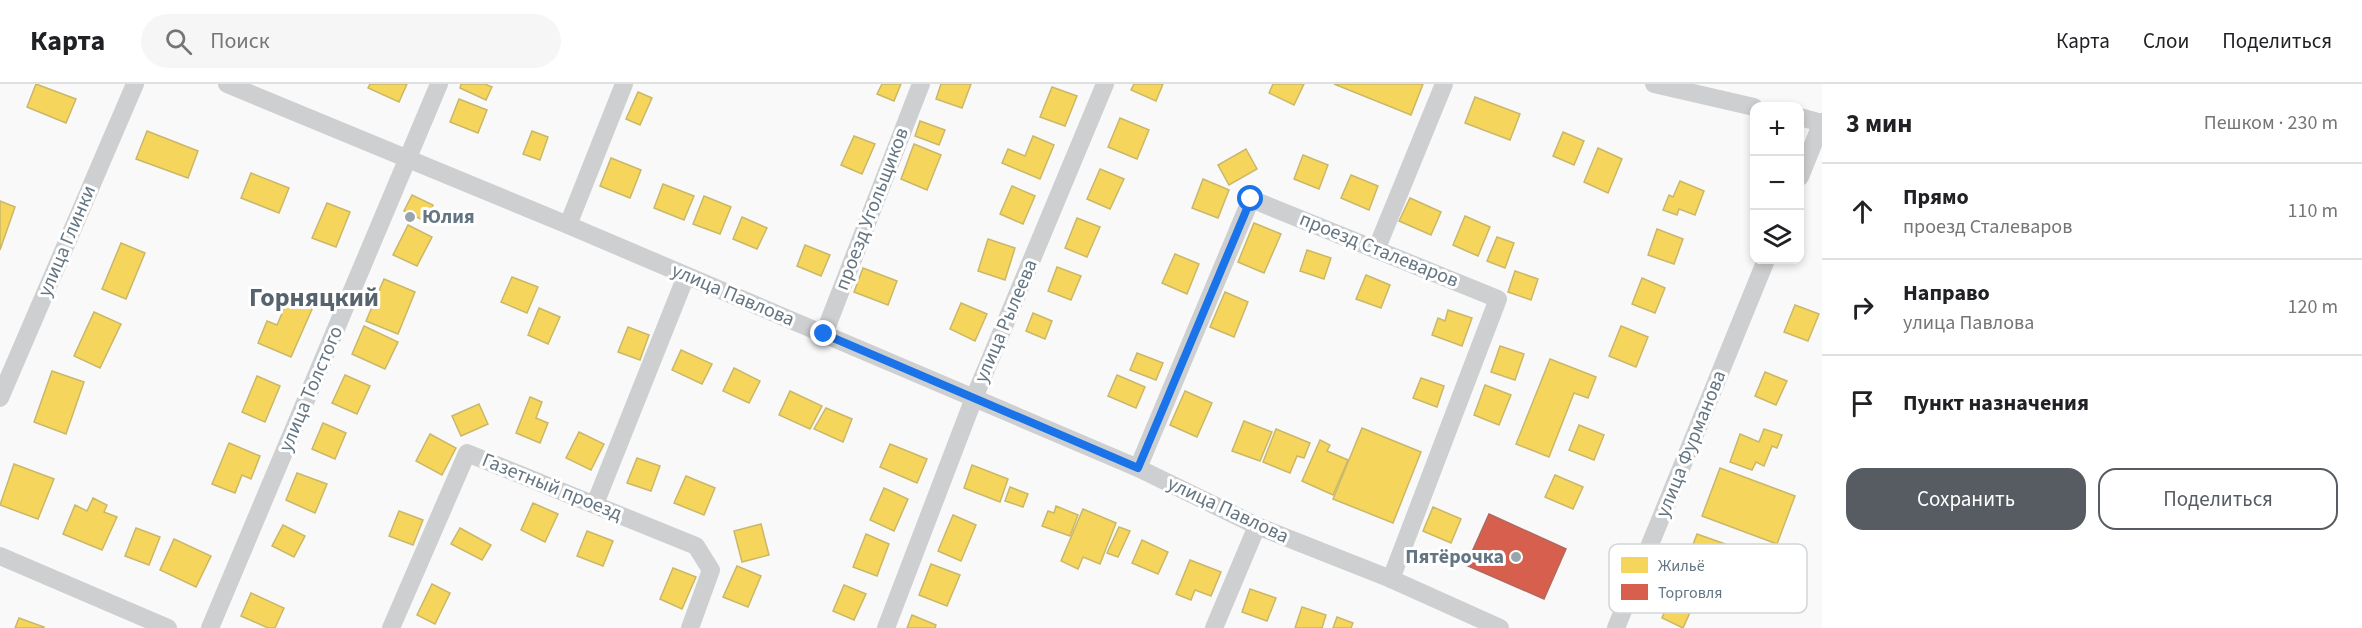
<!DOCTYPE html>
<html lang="ru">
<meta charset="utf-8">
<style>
body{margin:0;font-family:"Source Sans 3",sans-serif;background:#f6f6f6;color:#202124}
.controls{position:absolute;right:18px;top:18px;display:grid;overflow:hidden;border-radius:12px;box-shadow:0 3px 9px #0003}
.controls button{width:54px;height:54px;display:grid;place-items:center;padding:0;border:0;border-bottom:2px solid #e0e0e0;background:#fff;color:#202124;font:30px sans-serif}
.stop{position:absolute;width:18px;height:18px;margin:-14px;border:4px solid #1a73e8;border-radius:50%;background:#fff}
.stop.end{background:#1a73e8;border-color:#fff;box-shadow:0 2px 6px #0008}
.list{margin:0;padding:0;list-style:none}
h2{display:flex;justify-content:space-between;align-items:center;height:78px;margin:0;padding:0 24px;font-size:26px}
h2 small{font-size:20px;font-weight:400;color:#757577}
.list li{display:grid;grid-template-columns:39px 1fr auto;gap:18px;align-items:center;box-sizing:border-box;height:96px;padding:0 24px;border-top:2px solid #e0e0e0}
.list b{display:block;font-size:22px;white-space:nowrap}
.list p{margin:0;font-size:20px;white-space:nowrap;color:#757577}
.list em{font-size:20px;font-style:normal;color:#757577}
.actions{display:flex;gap:12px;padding:18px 24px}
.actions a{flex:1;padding:14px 0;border:2px solid #565c61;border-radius:18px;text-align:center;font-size:21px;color:#565c61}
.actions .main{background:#565c61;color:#fff}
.icon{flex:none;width:33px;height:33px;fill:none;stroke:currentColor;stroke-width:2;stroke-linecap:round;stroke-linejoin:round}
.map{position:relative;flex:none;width:1822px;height:544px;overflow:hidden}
header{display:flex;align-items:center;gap:36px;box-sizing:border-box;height:84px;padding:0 30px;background:#fff;border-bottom:2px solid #e0e0e0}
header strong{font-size:28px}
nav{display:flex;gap:33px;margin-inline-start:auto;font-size:21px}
.search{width:420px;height:54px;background:#f6f6f6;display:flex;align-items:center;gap:15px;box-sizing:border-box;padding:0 21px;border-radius:33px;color:#757577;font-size:22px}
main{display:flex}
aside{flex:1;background:#fff}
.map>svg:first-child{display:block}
.homes{fill:#f6d55c;stroke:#cab868;stroke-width:1.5}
.shops{fill:#d6604d;stroke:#b4675d;stroke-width:1.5}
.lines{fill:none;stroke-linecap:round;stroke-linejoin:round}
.minor{stroke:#cecfd0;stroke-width:18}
.route{stroke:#1a73e8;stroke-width:8}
.poi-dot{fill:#99a4ac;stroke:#fff;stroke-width:2}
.labels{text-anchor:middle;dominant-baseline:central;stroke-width:6;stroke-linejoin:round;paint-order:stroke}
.street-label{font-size:20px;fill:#657683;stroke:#fff}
.poi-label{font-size:20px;font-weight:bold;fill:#657683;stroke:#fff;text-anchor:start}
.district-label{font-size:26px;font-weight:bold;fill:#57646e;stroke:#fff}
.key{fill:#fff;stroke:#d1d6da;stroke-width:1.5}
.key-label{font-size:16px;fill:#657683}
</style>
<header>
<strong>Карта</strong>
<div class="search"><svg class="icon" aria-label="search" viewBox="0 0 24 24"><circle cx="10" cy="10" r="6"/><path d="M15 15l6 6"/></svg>Поиск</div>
<nav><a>Карта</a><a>Слои</a><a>Поделиться</a></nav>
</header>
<main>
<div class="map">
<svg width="1822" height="544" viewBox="0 0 1822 544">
<rect width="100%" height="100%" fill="#f9f9f9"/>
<g class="homes">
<path d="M36,0L76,15L66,39L27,23Z"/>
<path d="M370,0H407L399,18L368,4Z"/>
<path d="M461,0H485L492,3L486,16L460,4Z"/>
<path d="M882,0H901L894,17L877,10Z"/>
<path d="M941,0H971L962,24L936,15Z"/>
<path d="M1134,0H1163L1156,17L1131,6Z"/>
<path d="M1273,0H1304L1294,21L1269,9Z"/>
<path d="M1334,0H1423L1411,31Z"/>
<path d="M1052,3L1077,12L1065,42L1040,33Z"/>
<path d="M638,8L652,14L640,41L626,35Z"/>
<path d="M1475,13L1520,30L1510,56L1465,39Z"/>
<path d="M459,15L487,26L478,49L450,38Z"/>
<path d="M1120,34L1149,46L1137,75L1108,63Z"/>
<path d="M920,37L945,46L939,61L915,52Z"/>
<path d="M147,47L198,67L188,94L136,75Z"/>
<path d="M532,47L548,53L540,76L523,70Z"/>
<path d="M1563,48L1584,57L1574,81L1553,72Z"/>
<path d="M854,52L875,60L862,90L841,81Z"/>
<path d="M1033,52L1054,61L1040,95L1002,79L1008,65L1025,72Z"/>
<path d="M914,60L941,71L927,106L901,95Z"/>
<path d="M1598,64L1622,75L1608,109L1584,98Z"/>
<path d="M1246,65L1257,85L1229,101L1218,81Z"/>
<path d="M1303,71L1328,81L1319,105L1294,95Z"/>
<path d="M611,74L641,86L630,114L600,102Z"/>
<path d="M1100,85L1124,95L1110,125L1087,115Z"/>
<path d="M251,89L289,104L279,129L241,114Z"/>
<path d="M1351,91L1378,102L1369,126L1341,114Z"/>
<path d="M1203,95L1229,106L1218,134L1192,124Z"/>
<path d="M1680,97L1704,107L1695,131L1679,125L1677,131L1663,126L1669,111L1673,113Z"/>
<path d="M663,100L694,112L684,136L654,124Z"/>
<path d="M1012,102L1035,112L1023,140L1000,130Z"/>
<path d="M412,111L433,121L425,137L404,127Z"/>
<path d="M704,112L731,123L720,150L693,140Z"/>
<path d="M1410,114L1441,128L1431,151L1399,137Z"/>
<path d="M0,117L15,123L0,166Z"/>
<path d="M327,119L350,128L336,163L312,154Z"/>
<path d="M1465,132L1490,143L1478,172L1453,161Z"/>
<path d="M742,133L767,144L757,165L733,155Z"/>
<path d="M1077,134L1100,143L1087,173L1065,164Z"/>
<path d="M1254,139L1281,150L1264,189L1238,178Z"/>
<path d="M408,141L432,153L417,182L393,171Z"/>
<path d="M1657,145L1683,155L1674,180L1648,171Z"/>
<path d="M1497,153L1514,159L1505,184L1487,177Z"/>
<path d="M988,155L1015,164L1005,196L978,187Z"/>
<path d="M121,159L145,169L126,215L102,205Z"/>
<path d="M805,161L830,171L821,192L797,182Z"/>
<path d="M1307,166L1331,174L1324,195L1300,187Z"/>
<path d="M1175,170L1199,180L1187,210L1162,199Z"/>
<path d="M1057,183L1081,192L1071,216L1048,207Z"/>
<path d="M863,184L897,197L888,221L854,208Z"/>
<path d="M1515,187L1538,195L1531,216L1508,208Z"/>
<path d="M1366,191L1390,201L1381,224L1356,215Z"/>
<path d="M512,193L538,203L527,229L501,218Z"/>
<path d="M1642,194L1665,204L1655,229L1632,220Z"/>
<path d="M384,195L415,208L398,250L366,237Z"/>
<path d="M1225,208L1248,218L1234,253L1210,243Z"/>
<path d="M289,213L313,223L291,273L258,259L267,237L277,241Z"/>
<path d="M961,219L987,230L975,257L950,245Z"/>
<path d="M1795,221L1819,230L1808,257L1784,248Z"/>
<path d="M539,224L560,233L548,260L528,251Z"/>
<path d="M1448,226L1472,234L1462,262L1432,251L1438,234L1445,237Z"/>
<path d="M94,228L121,240L100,284L74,272Z"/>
<path d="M1033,229L1052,237L1045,255L1026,247Z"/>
<path d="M364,242L398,258L385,285L352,270Z"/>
<path d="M1621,242L1648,253L1636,283L1609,272Z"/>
<path d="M628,243L649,251L640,276L618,268Z"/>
<path d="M1500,262L1524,270L1515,296L1491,288Z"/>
<path d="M681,266L712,280L702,300L672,286Z"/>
<path d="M1137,269L1163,279L1156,296L1130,286Z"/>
<path d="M1550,275L1596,293L1588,314L1574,309L1549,373L1516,360Z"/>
<path d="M734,284L760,297L749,319L723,307Z"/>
<path d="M52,287L84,298L66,350L34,338Z"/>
<path d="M1765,288L1787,297L1776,321L1755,312Z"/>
<path d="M345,291L370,302L357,330L332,319Z"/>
<path d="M1117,291L1145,303L1136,324L1108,312Z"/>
<path d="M257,292L280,302L265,338L242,328Z"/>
<path d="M1421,294L1444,302L1437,323L1413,314Z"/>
<path d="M1485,301L1511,311L1499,341L1474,331Z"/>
<path d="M790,307L822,322L810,345L779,331Z"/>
<path d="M1185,307L1212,319L1197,353L1170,341Z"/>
<path d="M530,313L542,318L536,334L548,339L540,359L516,349Z"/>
<path d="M479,320L488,340L461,352L452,332Z"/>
<path d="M826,324L852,335L843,358L814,345Z"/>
<path d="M1244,337L1272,348L1260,377L1232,367Z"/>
<path d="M323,339L346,349L335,375L312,365Z"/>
<path d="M1579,341L1604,351L1594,376L1569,366Z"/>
<path d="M1362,344L1421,368L1393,439L1333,415Z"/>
<path d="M1276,345L1310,359L1304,374L1297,372L1290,389L1263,378Z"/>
<path d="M1764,345L1782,351L1777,364L1772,362L1764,382L1756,378L1752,386L1730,378L1740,350L1759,358Z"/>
<path d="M579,348L604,360L591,386L566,374Z"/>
<path d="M430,350L456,364L442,391L416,377Z"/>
<path d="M1320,356L1330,361L1327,367L1348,376L1333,411L1302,397Z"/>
<path d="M229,359L260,372L251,395L242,391L235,409L212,400Z"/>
<path d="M890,360L927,375L917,399L880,383Z"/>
<path d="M637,374L660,382L651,407L627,399Z"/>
<path d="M14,380L54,395L38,435L0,421Z"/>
<path d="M972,381L1008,395L1000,418L964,404Z"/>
<path d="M1720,384L1795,412L1777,460L1702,432Z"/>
<path d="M297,389L327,400L315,429L286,416Z"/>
<path d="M1555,391L1583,403L1573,425L1545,413Z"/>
<path d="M686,392L715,404L704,431L674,419Z"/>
<path d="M1010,403L1028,410L1023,423L1005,417Z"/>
<path d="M884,404L908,415L894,447L870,436Z"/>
<path d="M93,414L107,421L104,428L117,433L102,466L63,450L75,421L87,427Z"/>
<path d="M533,419L558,430L545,458L521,446Z"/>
<path d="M1056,422L1078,431L1070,452L1042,442L1048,427L1054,429Z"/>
<path d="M1433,423L1461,435L1451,459L1423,447Z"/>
<path d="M1083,425L1116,439L1100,480L1083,473L1078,485L1061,477Z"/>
<path d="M399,427L423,436L413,461L389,452Z"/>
<path d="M953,431L976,441L961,477L938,467Z"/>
<path d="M761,440L769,471L742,478L734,447Z"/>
<path d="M283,441L305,452L294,473L272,462Z"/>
<path d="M1119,443L1130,447L1118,473L1107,469Z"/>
<path d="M136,444L160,453L149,481L125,472Z"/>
<path d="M460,444L491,461L482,476L451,460Z"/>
<path d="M587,447L613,457L603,482L577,472Z"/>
<path d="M866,450L889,460L877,492L853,483Z"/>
<path d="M1697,450L1728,461L1716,493L1685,481Z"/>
<path d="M174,455L211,472L196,503L160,486Z"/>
<path d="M1142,456L1168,468L1158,490L1132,479Z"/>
<path d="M1190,476L1221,488L1211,512L1195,506L1191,516L1176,510Z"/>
<path d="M931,480L960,491L947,522L919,511Z"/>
<path d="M737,482L761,492L748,523L723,513Z"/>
<path d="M673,484L696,493L682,525L660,515Z"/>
<path d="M432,500L450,509L435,540L417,531Z"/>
<path d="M844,501L866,510L854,536L833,527Z"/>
<path d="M1250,505L1276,514L1267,537L1242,528Z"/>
<path d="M1674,505L1696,515L1683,544L1662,534Z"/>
<path d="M251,509L284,524L275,544H268L241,532Z"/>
<path d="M1302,523L1326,531L1322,544H1295Z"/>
<path d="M912,531L936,541L935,544H907Z"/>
<path d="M1337,533L1353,539L1351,544H1333Z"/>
<path d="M19,534L44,543L43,544H15Z"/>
</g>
<path class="shops" d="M1489,430L1566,465L1544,515L1466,481Z"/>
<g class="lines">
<g class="minor">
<path d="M227,0L568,141L974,314L1138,384L1257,442L1391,495L1500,544"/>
<path d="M1654,0L1754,23"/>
<path d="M1800,33L1822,39"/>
<path d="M1800,93L1822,38"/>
<path d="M568,141L624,0"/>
<path d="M1376,166L1444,0"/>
<path d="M824,250L921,0"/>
<path d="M0,314L135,0"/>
<path d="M1138,384L1251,115L1498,215L1391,495"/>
<path d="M595,420L686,192"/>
<path d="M0,472L168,544"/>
<path d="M210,544L439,0"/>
<path d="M391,544L467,369L696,462L711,486L690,544"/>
<path d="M886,544L974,314L1105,0"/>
<path d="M1214,544L1257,442"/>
<path d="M1616,544L1766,176"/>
</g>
</g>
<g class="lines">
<path class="route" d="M824,250L1138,384L1251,115"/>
</g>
<g class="poi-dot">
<circle cx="410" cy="133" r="6"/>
<circle cx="1516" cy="473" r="6"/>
</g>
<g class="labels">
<g class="street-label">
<text transform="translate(872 125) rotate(-69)">проезд Угольщиков</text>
<text transform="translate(67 157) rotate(-67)">улица Глинки</text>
<text transform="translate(1379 166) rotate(22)">проезд Сталеваров</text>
<text transform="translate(733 211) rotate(23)">улица Павлова</text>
<text transform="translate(1006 237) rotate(-67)">улица Рылеева</text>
<text transform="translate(311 305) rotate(-67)">улица Толстого</text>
<text transform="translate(1691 360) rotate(-68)">улица Фурманова</text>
<text transform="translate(552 403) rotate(22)">Газетный проезд</text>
<text transform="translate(1228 426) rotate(25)">улица Павлова</text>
</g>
<g class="poi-label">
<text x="422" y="133">Юлия</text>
<text x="1504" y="473" text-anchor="end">Пятёрочка</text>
</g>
<g class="district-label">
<text x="314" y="213">Горняцкий</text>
</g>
</g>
<rect x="1609" y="460" width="198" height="69" rx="9" class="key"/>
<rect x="1621" y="473" width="27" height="16" fill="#f6d55c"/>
<rect x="1621" y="500" width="27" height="16" fill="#d6604d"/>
<g class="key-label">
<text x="1658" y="487">Жильё</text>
<text x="1658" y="514">Торговля</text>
</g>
</svg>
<div class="controls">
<button>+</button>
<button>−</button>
<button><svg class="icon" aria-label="layers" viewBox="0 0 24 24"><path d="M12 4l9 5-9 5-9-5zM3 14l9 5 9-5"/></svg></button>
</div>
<div class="stop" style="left:1251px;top:115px"></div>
<div class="stop end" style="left:824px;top:250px"></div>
</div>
<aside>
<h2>3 мин<small>Пешком · 230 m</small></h2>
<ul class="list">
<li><svg class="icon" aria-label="ahead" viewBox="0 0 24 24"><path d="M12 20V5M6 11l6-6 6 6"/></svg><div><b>Прямо</b><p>проезд Сталеваров</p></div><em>110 m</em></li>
<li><svg class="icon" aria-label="right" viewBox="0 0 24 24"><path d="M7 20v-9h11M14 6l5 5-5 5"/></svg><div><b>Направо</b><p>улица Павлова</p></div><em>120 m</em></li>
<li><svg class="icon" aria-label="arrive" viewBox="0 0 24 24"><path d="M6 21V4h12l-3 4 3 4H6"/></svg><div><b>Пункт назначения</b></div></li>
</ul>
<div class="actions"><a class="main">Сохранить</a><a>Поделиться</a></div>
</aside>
</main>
